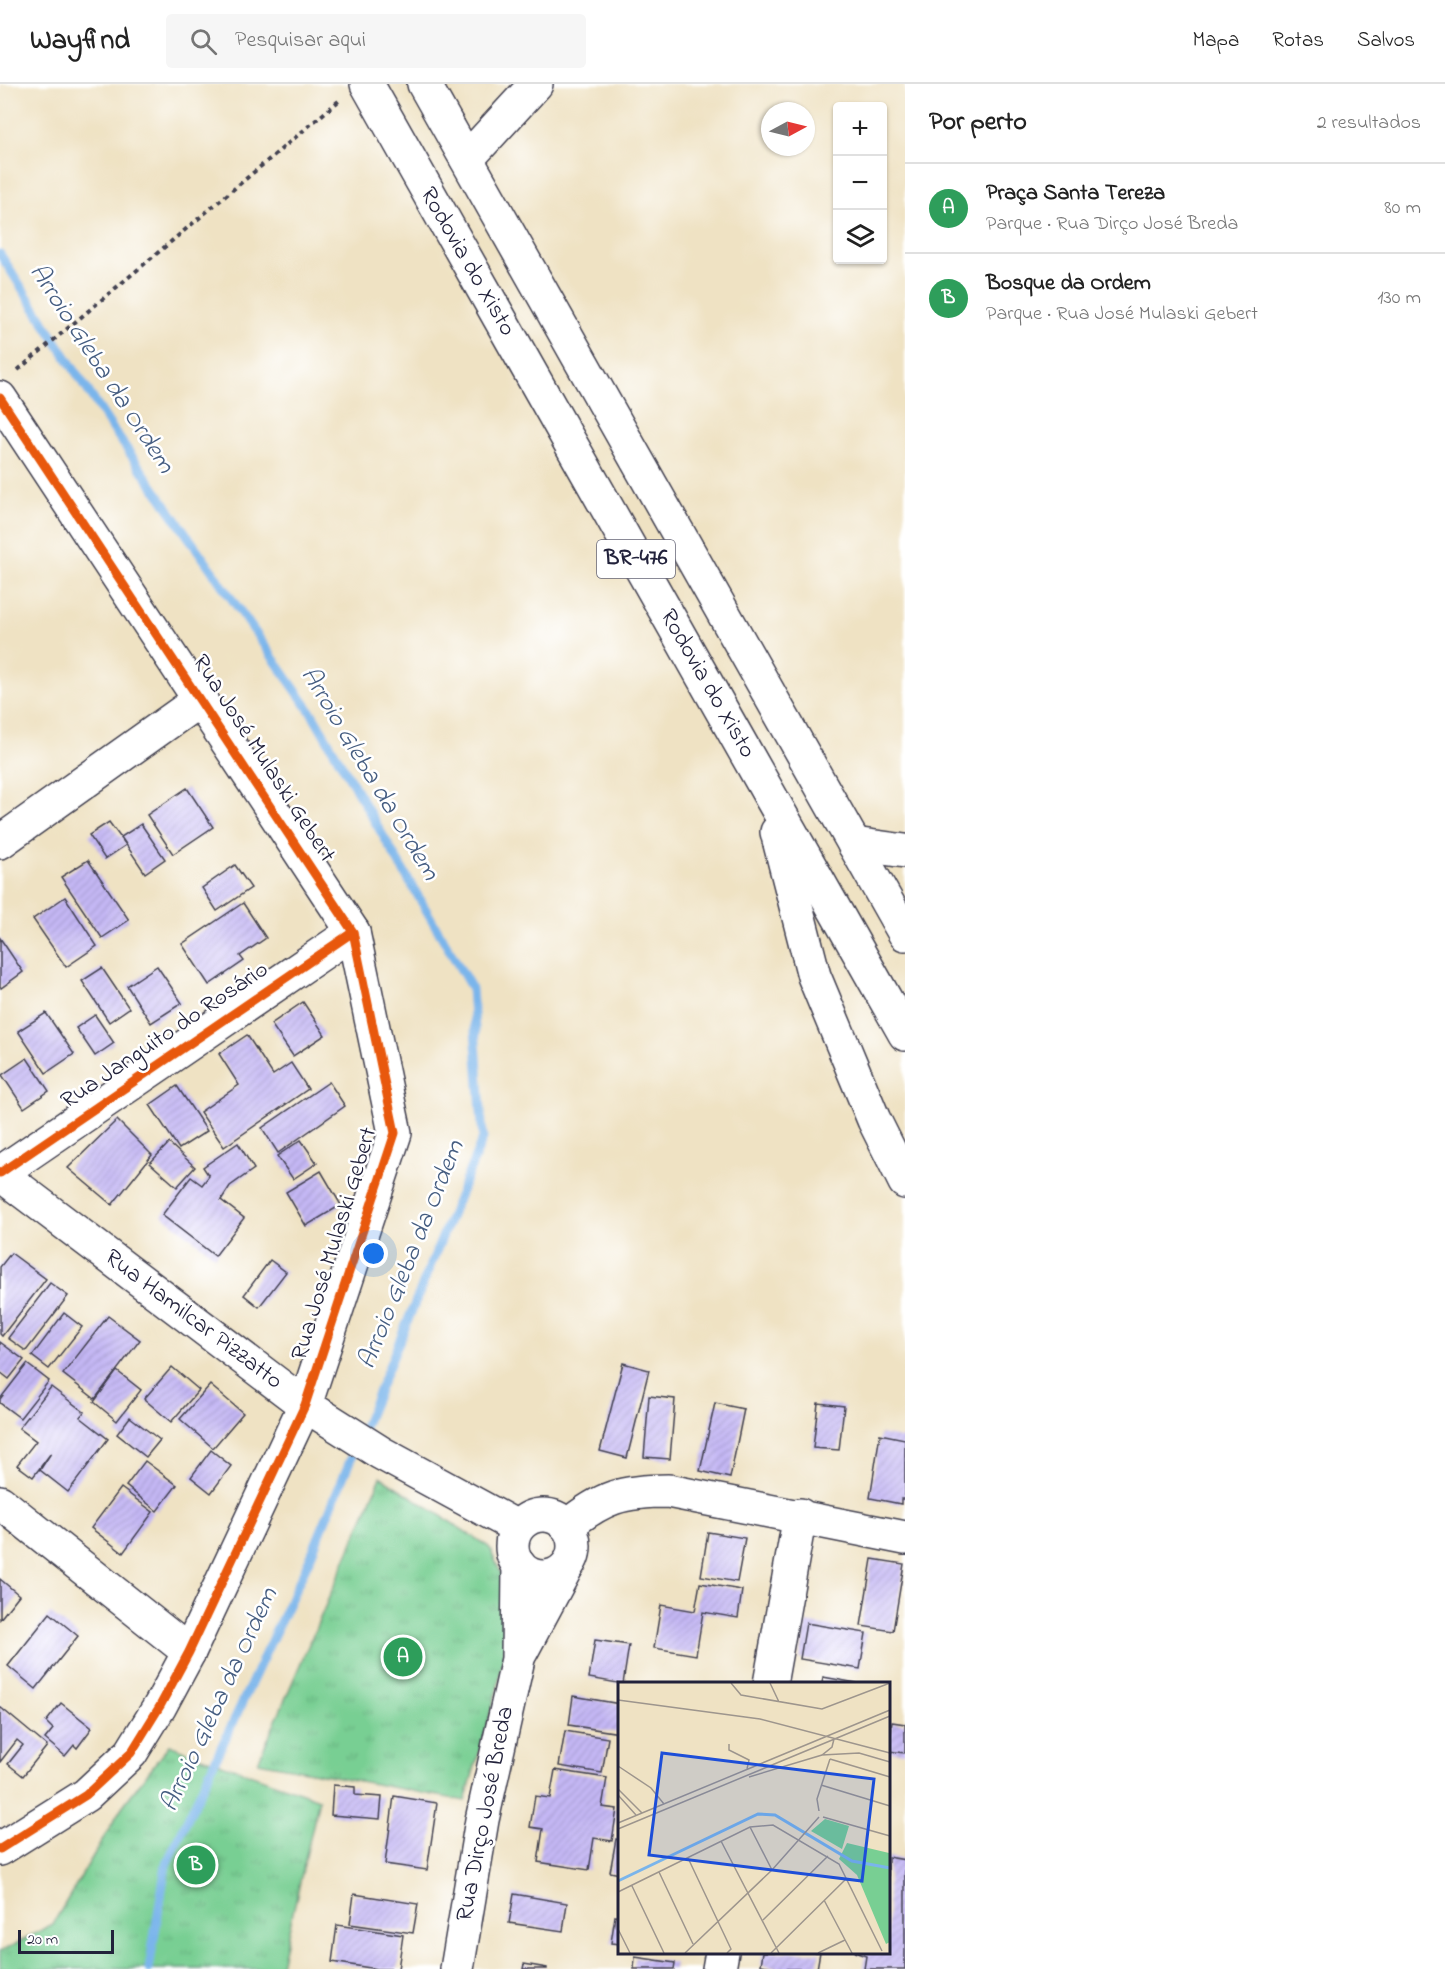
<!DOCTYPE html>
<html lang="pt">
<meta charset="utf-8">
<style>
body{margin:0;font-family:"Indie Flower",sans-serif;background:#f6f6f6;color:#222}
.controls{position:absolute;right:18px;top:18px;display:grid;overflow:hidden;border-radius:6px;box-shadow:0 2px 4px #0004}
.controls button{width:54px;height:54px;display:grid;place-items:center;padding:0;border:0;border-bottom:2px solid #e0e0e0;background:#fff;color:#222;font:30px sans-serif}
.compass{position:absolute;left:761px;top:18px;width:54px;height:54px;border-radius:50%;background:#fff;box-shadow:0 2px 4px #0004;rotate:83deg}
.scale{position:absolute;left:18px;bottom:15px;width:96px;box-sizing:border-box;padding-left:6px;border:3px solid #22223b;border-top:0;font-size:16px;line-height:21px;white-space:nowrap;color:#22223b;-webkit-text-stroke:4px #fff;paint-order:stroke}
.you{position:absolute;left:374px;top:1170px;width:21px;height:21px;margin:-15px;border:4px solid #fff;border-radius:50%;background:#1a73e8;box-shadow:0 0 0 9px #1a73e833}
.badge{display:grid;place-items:center;width:39px;height:39px;border-radius:50%;background:#ea580c;color:#fff;font-size:20px;font-weight:700}
.pin{position:absolute;translate:-50% -50%;border:3px solid #fff;box-shadow:0 2px 6px #0006}
.list{margin:0;padding:0;list-style:none}
h2{display:flex;justify-content:space-between;align-items:center;height:78px;margin:0;padding:0 24px;font-size:26px}
h2 small{font-size:20px;font-weight:400;color:#767676}
.list li{display:grid;grid-template-columns:39px 1fr auto;gap:18px;align-items:center;box-sizing:border-box;height:90px;padding:0 24px;border-top:2px solid #e0e0e0}
.list b{display:block;font-size:22px;white-space:nowrap}
.list p{margin:0;font-size:20px;white-space:nowrap;color:#767676}
.list em{font-size:20px;font-style:normal;color:#767676}
.icon{flex:none;width:33px;height:33px;fill:none;stroke:currentColor;stroke-width:2;stroke-linecap:round;stroke-linejoin:round}
.map{position:relative;flex:none;width:905px;height:1885px;overflow:hidden}
header{display:flex;align-items:center;gap:36px;box-sizing:border-box;height:84px;padding:0 30px;background:#fff;border-bottom:2px solid #e0e0e0}
header strong{font-size:28px}
nav{display:flex;gap:33px;margin-inline-start:auto;font-size:21px}
.search{width:420px;height:54px;background:#f6f6f6;display:flex;align-items:center;gap:15px;box-sizing:border-box;padding:0 21px;border-radius:6px;color:#767676;font-size:22px}
main{display:flex}
aside{flex:1;background:#fff}
.map>svg:first-child{display:block}
.park{fill:url(#park-tufts);stroke:#4d7867;stroke-width:1.5}
.lines{fill:none;stroke-linecap:round;stroke-linejoin:round}
.stream{stroke:#7ab5eb;stroke-width:9}
.building{fill:url(#building-hatch)}
.street-casing{stroke:#413f4f;stroke-width:36}
.highway-casing{stroke:#413f4f;stroke-width:36}
.path{stroke:#413f4f;stroke-width:4;stroke-dasharray:4.5 4.5;stroke-linecap:butt}
.street{stroke:#fff;stroke-width:33}
.highway{stroke:#fff;stroke-width:33}
.cycleway-casing{stroke:#fff;stroke-width:13}
.cycleway{stroke:#e8590c;stroke-width:9}
.labels{text-anchor:middle;dominant-baseline:central;stroke-width:5;stroke-linejoin:round;paint-order:stroke}
.shield{fill:#fff;stroke:#646476;stroke-width:1.5}
.shield-label{font-size:22px;font-weight:bold;fill:#22223b}
.street-label{font-size:24px;fill:#22223b;stroke:#fff}
.water-label{font-size:26px;font-style:italic;fill:#455d81;stroke:#fff}
.inset-river{fill:none;stroke:#7ab5eb;stroke-width:3}
.inset-road{fill:none;stroke:#9d958d;stroke-width:1.5}
.view{fill:#1d4ed8;fill-opacity:0.15;stroke:#1d4ed8;stroke-width:3}
.inset-edge{fill:none;stroke:#22223b;stroke-width:3}
</style>
<header>
<strong>Wayfind</strong>
<div class="search"><svg class="icon" aria-label="search" viewBox="0 0 24 24"><circle cx="10" cy="10" r="6"/><path d="M15 15l6 6"/></svg>Pesquisar aqui</div>
<nav><a>Mapa</a><a>Rotas</a><a>Salvos</a></nav>
</header>
<main>
<div class="map">
<svg width="905" height="1885" viewBox="0 0 905 1885">
<defs>
<pattern id="park-tufts" width="24" height="20" patternUnits="userSpaceOnUse" patternTransform="scale(1.5)"><rect width="24" height="20" fill="#78cf93"/><path d="M3 7l-1-3M5 7V3M7 7l1-3M15 17l-1-3M17 17v-4M19 17l1-3" fill="none" stroke="#68b180"/></pattern>
<pattern id="building-hatch" width="6" height="6" patternUnits="userSpaceOnUse" patternTransform="scale(1.5)"><rect width="6" height="6" fill="#c4b7f4"/><path d="M-1 1l2-2M0 6l6-6M5 7l2-2" fill="none" stroke="#a89dd2"/></pattern>
</defs>
<rect width="100%" height="100%" fill="#fff"/>
<filter id="ink" filterUnits="userSpaceOnUse"><feTurbulence type="fractalNoise" baseFrequency=".0167" numOctaves="2"/><feDisplacementMap in="SourceGraphic" scale="12" xChannelSelector="R" yChannelSelector="G"/><feConvolveMatrix kernelMatrix="1 2 1 2 8 2 1 2 1" color-interpolation-filters="sRGB"/></filter>
<filter id="wash" filterUnits="userSpaceOnUse"><feTurbulence type="fractalNoise" baseFrequency=".008" numOctaves="4" result="noise"/><feDisplacementMap in="SourceGraphic" scale="24" xChannelSelector="R" yChannelSelector="G"/><feGaussianBlur stdDeviation="1.35" result="paint"/><feColorMatrix in="noise" values="0 0 0 0 0 0 0 0 0 0 0 0 0 0 0 0 0 1.4 0 .05"/><feComposite in="paint" operator="in"/></filter>
<g filter="url(#wash)">
<rect width="100%" height="100%" fill="#efe2c3"/>
<g class="park">
<path d="M381,1393L489,1463L505,1498L508,1544L498,1602L465,1717L258,1678Z"/>
<path d="M169,1661L319,1715L280,1885H0V1868L53,1840L122,1723Z"/>
</g>
<g class="lines">
<path class="stream" d="M0,170L108,338L313,631L472,905L483,1054L310,1474L166,1781L149,1885"/>
</g>
<g id="blocks">
<g class="building">
<path d="M187,704L213,743L173,770L147,731Z"/>
<path d="M109,738L126,761L105,775L89,751Z"/>
<path d="M141,740L165,775L145,789L121,753Z"/>
<path d="M88,776L129,836L102,854L61,793Z"/>
<path d="M235,781L251,804L217,827L202,804Z"/>
<path d="M65,813L97,862L66,883L33,835Z"/>
<path d="M243,819L266,854L240,872L244,877L209,901L182,860Z"/>
<path d="M0,854L23,888L1,904L0,902Z"/>
<path d="M157,882L182,919L151,939L127,902Z"/>
<path d="M102,884L129,924L109,938L82,897Z"/>
<path d="M303,918L325,951L293,972L271,940Z"/>
<path d="M46,929L74,970L46,989L18,947Z"/>
<path d="M95,931L114,959L95,972L76,944Z"/>
<path d="M247,951L273,991L291,979L308,1005L224,1063L200,1028L239,1001L219,970Z"/>
<path d="M27,974L49,1007L24,1024L2,991Z"/>
<path d="M329,998L345,1022L278,1069L262,1044Z"/>
<path d="M177,1002L207,1047L179,1065L150,1021Z"/>
<path d="M117,1036L152,1071L112,1121L68,1084Z"/>
<path d="M301,1056L317,1079L293,1095L277,1072Z"/>
<path d="M169,1059L195,1083L177,1103L150,1079Z"/>
<path d="M238,1059L254,1085L230,1102L221,1116L244,1134L215,1172L162,1131L191,1093L202,1101L209,1092L203,1083Z"/>
<path d="M321,1087L341,1121L306,1142L286,1108Z"/>
<path d="M11,1169L46,1195L2,1252L0,1250V1183Z"/>
<path d="M270,1176L286,1188L259,1223L244,1211Z"/>
<path d="M50,1199L68,1212L26,1267L8,1254Z"/>
<path d="M64,1229L82,1243L49,1285L32,1272Z"/>
<path d="M108,1232L140,1256L95,1315L63,1290Z"/>
<path d="M0,1258L24,1276L9,1295L0,1288Z"/>
<path d="M623,1279L649,1286L627,1374L600,1367Z"/>
<path d="M27,1280L49,1297L20,1334L0,1319V1315Z"/>
<path d="M172,1283L199,1306L171,1338L144,1315Z"/>
<path d="M117,1287L141,1306L117,1337L94,1318Z"/>
<path d="M210,1301L243,1329L213,1364L180,1335Z"/>
<path d="M51,1303L84,1328L80,1333L108,1355L68,1408L40,1386L51,1369L33,1393L17,1381L36,1357L19,1344Z"/>
<path d="M649,1312L675,1315L670,1375L644,1373Z"/>
<path d="M715,1319L744,1325L730,1394L700,1387Z"/>
<path d="M818,1319L844,1322L839,1366L813,1364Z"/>
<path d="M130,1333L160,1356L146,1373L117,1350Z"/>
<path d="M880,1350L905,1355V1415H901V1420L870,1414Z"/>
<path d="M211,1366L231,1382L211,1409L191,1393Z"/>
<path d="M145,1377L177,1401L157,1427L126,1402Z"/>
<path d="M121,1404L153,1428L123,1469L91,1444Z"/>
<path d="M708,1448L745,1454L737,1498L701,1492Z"/>
<path d="M872,1475L904,1480L893,1547L861,1542Z"/>
<path d="M0,1495L19,1511L0,1535Z"/>
<path d="M700,1499L742,1506L738,1534L703,1528L696,1571L654,1564L661,1521L695,1527Z"/>
<path d="M50,1529L78,1552L36,1605L8,1582Z"/>
<path d="M806,1539L866,1549L860,1585L800,1575Z"/>
<path d="M595,1556L629,1561L623,1600L589,1594Z"/>
<path d="M823,1593L856,1599V1600H822Z"/>
<path d="M573,1612L620,1620V1649L569,1641Z"/>
<path d="M61,1619L92,1644L77,1664L74,1661L65,1672L45,1655L53,1645L46,1638Z"/>
<path d="M0,1623L47,1662L23,1692L8,1680L23,1661L17,1656L0,1678Z"/>
<path d="M892,1638L905,1640V1669L888,1667Z"/>
<path d="M565,1647L608,1654L602,1689L559,1682Z"/>
<path d="M555,1686L607,1694L602,1723L617,1725L612,1757L594,1754L589,1786L538,1778L543,1745L530,1743L535,1712L550,1714Z"/>
<path d="M333,1701L355,1703V1711L382,1713L380,1735L331,1731Z"/>
<path d="M394,1712L437,1719L427,1786L385,1780Z"/>
<path d="M616,1755L620,1756V1790L610,1788Z"/>
<path d="M888,1773L905,1776V1885H864L866,1872L854,1868H888Z"/>
<path d="M354,1810L418,1820L413,1849L350,1840Z"/>
<path d="M514,1810L567,1819L563,1847L509,1839Z"/>
<path d="M615,1832L620,1833V1860L611,1859Z"/>
<path d="M337,1841L403,1851L398,1885H377L332,1878Z"/>
<path d="M763,1868H820L817,1885H783L761,1881Z"/>
<path d="M635,1873L675,1879L674,1885H634Z"/>
<path d="M524,1880L547,1884V1885H523Z"/>
</g>
</g>
</g>
<g filter="url(#ink)">
<use href="#blocks" fill-opacity="0" stroke="#413f4f" stroke-width="1.5"/>
<g class="lines">
<g class="street-casing">
<g id="street">
<path d="M467,75L536,0"/>
<path d="M0,314L353,848L395,1049L305,1321L189,1568L160,1622L131,1669L86,1711L0,1765"/>
<path d="M0,758L201,615"/>
<path d="M854,760L905,767"/>
<path d="M0,1089L353,848"/>
<path d="M0,1090L305,1321L381,1369L517,1443"/>
<path d="M0,1418L189,1568"/>
<circle cx="543" cy="1462" r="31"/>
<path d="M567,1442C603,1413 622,1407 668,1407L905,1454"/>
<path d="M521,1568L567,1482"/>
<path d="M770,1600L800,1431"/>
<path d="M457,1885L482,1736L518,1575L519,1481"/>
<path d="M719,1885L722,1868"/>
</g>
</g>
<g class="highway-casing">
<g id="highway">
<path d="M367,0L905,950"/>
<path d="M424,0L905,850"/>
<path d="M777,748L814,892L874,1036L905,1098"/>
</g>
</g>
<path class="path" d="M18,286L341,15"/>
<use href="#street" class="street"/>
<use href="#highway" class="highway"/>
<g class="cycleway-casing">
<g id="cycleway">
<path d="M0,314L353,848L395,1049L305,1321L189,1568L160,1622L131,1669L86,1711L0,1765"/>
<path d="M0,1089L353,848"/>
</g>
</g>
<use href="#cycleway" class="cycleway"/>
</g>
</g>
<g class="labels">
<rect class="shield" x="597" y="456" width="78" height="38" rx="4.5"/>
<g class="shield-label">
<text x="636" y="475">BR-476</text>
</g>
<g class="street-label">
<text transform="translate(467 178) rotate(60)">Rodovia do Xisto</text>
<text transform="translate(707 600) rotate(60)">Rodovia do Xisto</text>
<text transform="translate(263 675) rotate(57)">Rua José Mulaski Gebert</text>
<text transform="translate(165 952) rotate(-34)">Rua Janguito do Rosário</text>
<text transform="translate(335 1160) rotate(-73)">Rua José Mulaski Gebert</text>
<text transform="translate(193 1236) rotate(37)">Rua Hamilcar Pizzatto</text>
<text transform="translate(486 1730) rotate(-79)">Rua Dirço José Breda</text>
</g>
<g class="water-label">
<text transform="translate(101 285) rotate(57)">Arroio Gleba da Ordem</text>
<text transform="translate(369 690) rotate(59)">Arroio Gleba da Ordem</text>
<text transform="translate(412 1171) rotate(-68)">Arroio Gleba da Ordem</text>
<text transform="translate(220 1616) rotate(-65)">Arroio Gleba da Ordem</text>
</g>
</g>
<g transform="translate(618 1598)">
<rect width="272" height="272" fill="#efe2c3"/>
<path d="M207,137L231,144L224,167L193,149ZM229,161L271,171L272,260L268,262L239,193L221,177Z" fill="#78cf93"/>
<path class="inset-river" d="M0,199L140,132L157,133L234,179L272,186"/>
<path class="inset-road" d="M113,1L123,13L204,27L272,1M152,1L161,20M0,18L142,37L272,71M111,62V68L131,78L129,87M204,73L241,71L272,80M212,77L272,95M0,84L33,106L46,122M131,95L204,73L214,65L216,57M203,103L272,124M0,107L24,131M0,113L18,133M201,129L199,117L212,77M205,135L272,154M0,141L272,28M132,145L154,188M0,147L272,34M103,159L161,271M70,176L113,267L109,271M41,190L75,262M14,204L46,271M0,210L132,145L155,143L221,182L264,269M206,218L234,271M145,238L210,174M0,247L12,271M67,271L154,188L201,135M153,271L229,196M200,271L227,258"/>
<path class="view" d="M44,71L256,97L244,199L31,173Z"/>
<rect width="272" height="272" class="inset-edge"/>
</g>
</svg>
<div class="controls">
<button>+</button>
<button>−</button>
<button><svg class="icon" aria-label="layers" viewBox="0 0 24 24"><path d="M12 4l9 5-9 5-9-5zM3 14l9 5 9-5"/></svg></button>
</div>
<svg class="compass" viewBox="-18 -18 36 36"><path d="M0-13l5 13h-10z" fill="#e53935"/><path d="M0 13l5-13h-10z" fill="#767676"/></svg>
<div class="scale">20 m</div>
<div class="you"></div>
<div class="pin badge" style="left:403px;top:1573px;background:#2e9e5b">A</div>
<div class="pin badge" style="left:196px;top:1781px;background:#2e9e5b">B</div>
</div>
<aside>
<h2>Por perto<small>2 resultados</small></h2>
<ul class="list">
<li><span class="badge" style="background:#2e9e5b">A</span><div><b>Praça Santa Tereza</b><p>Parque · Rua Dirço José Breda</p></div><em>80 m</em></li>
<li><span class="badge" style="background:#2e9e5b">B</span><div><b>Bosque da Ordem</b><p>Parque · Rua José Mulaski Gebert</p></div><em>130 m</em></li>
</ul>
</aside>
</main>
